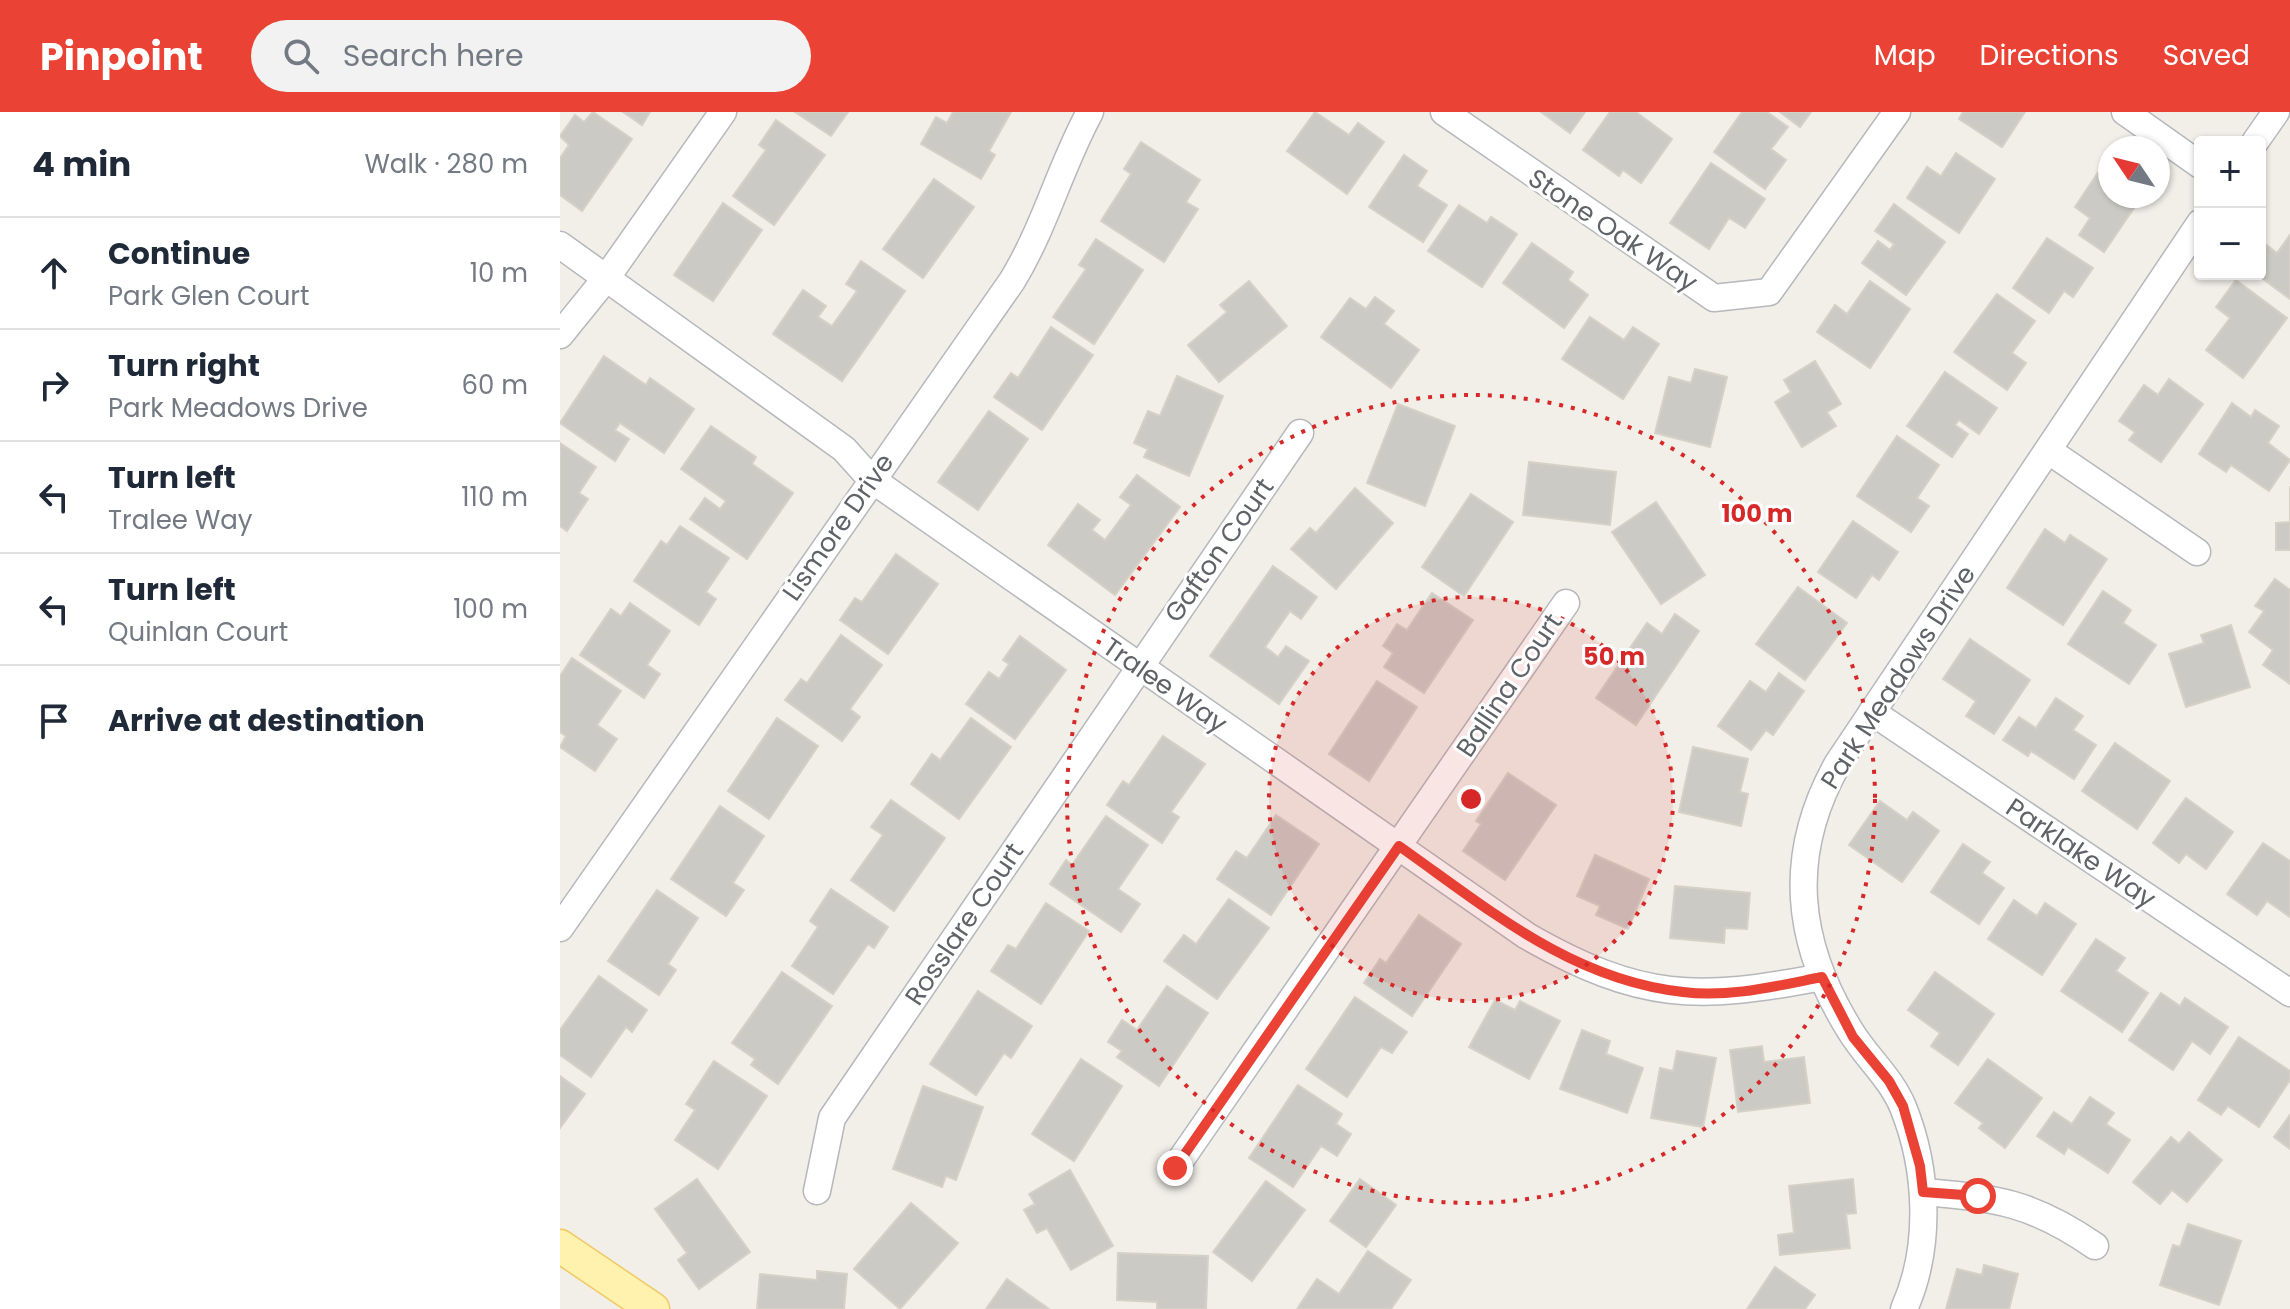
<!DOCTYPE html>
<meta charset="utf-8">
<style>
body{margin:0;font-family:Poppins,sans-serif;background:#f2f2f3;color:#1f2937}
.controls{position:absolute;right:24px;top:24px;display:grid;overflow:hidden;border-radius:8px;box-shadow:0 2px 6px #0004}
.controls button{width:72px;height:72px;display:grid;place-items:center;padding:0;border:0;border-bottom:2px solid #e0e1e3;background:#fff;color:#1f2937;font:40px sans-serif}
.compass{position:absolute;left:1538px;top:24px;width:72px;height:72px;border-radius:50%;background:#fff;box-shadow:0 2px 6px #0004;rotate:305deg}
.stop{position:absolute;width:24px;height:24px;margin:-18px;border:6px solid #ea4335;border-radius:50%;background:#fff}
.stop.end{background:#ea4335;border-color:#fff;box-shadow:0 2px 8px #0008}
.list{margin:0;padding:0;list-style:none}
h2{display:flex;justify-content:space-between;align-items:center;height:104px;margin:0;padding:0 32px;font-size:34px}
h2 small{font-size:26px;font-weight:400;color:#747a83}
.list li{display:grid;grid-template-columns:52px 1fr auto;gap:24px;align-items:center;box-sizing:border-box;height:112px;padding:0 32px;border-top:2px solid #e0e1e3}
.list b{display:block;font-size:30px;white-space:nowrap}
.list p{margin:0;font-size:26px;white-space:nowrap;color:#747a83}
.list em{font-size:26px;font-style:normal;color:#747a83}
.icon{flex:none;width:44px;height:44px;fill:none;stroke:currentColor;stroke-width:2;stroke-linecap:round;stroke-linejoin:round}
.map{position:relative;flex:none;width:1730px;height:1197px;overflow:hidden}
header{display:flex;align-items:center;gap:48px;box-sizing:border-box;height:112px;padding:0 40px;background:#ea4335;color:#fff}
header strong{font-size:38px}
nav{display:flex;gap:44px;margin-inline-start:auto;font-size:28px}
.search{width:560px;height:72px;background:#f2f2f3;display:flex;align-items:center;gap:20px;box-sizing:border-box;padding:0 28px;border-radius:44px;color:#747a83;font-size:30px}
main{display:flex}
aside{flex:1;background:#fff}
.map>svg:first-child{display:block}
.building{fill:#cccac5;stroke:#d6d1c6;stroke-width:2}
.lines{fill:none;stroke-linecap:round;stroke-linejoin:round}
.minor-casing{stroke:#b5b8bc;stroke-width:29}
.major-casing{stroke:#f2c960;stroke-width:35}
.minor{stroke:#fff;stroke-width:26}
.major{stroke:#fff2af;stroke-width:32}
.route{stroke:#ea4335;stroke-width:10}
.ring{fill:none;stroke:#d62828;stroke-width:4;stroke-dasharray:4 8}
.labels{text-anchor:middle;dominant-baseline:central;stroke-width:6;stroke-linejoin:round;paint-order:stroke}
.street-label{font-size:26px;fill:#5f6368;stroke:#fff}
.centre{fill:#d62828;stroke:#fff;stroke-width:4}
.ring-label{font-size:24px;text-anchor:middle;font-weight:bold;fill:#d62828;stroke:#fff;stroke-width:6;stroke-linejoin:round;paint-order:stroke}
</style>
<header>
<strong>Pinpoint</strong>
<div class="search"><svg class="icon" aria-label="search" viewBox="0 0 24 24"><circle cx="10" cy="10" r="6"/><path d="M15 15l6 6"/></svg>Search here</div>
<nav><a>Map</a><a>Directions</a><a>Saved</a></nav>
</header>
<main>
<aside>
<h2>4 min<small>Walk · 280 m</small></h2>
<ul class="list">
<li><svg class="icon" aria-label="ahead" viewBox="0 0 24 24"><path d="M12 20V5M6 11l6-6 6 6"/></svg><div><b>Continue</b><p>Park Glen Court</p></div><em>10 m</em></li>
<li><svg class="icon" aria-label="right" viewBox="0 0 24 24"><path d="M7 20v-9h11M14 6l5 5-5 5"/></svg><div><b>Turn right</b><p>Park Meadows Drive</p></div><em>60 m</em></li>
<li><svg class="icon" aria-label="left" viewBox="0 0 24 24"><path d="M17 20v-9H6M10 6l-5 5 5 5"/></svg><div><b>Turn left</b><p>Tralee Way</p></div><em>110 m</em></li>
<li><svg class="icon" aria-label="left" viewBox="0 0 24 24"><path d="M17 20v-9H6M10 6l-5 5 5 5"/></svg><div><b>Turn left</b><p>Quinlan Court</p></div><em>100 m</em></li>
<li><svg class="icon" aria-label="arrive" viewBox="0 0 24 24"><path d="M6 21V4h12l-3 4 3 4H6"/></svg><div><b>Arrive at destination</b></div></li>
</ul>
</aside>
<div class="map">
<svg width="1730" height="1197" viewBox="0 0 1730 1197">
<rect width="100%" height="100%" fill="#f1efe8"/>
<g class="building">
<path d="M33,0L72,27L22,99L0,83V46L9,33L0,24L15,3L24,10Z"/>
<path d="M63,0H90L82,13Z"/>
<path d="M235,0H288L271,24Z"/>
<path d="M393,0H451L429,39L435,43L421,67L361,32L376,5L387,11Z"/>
<path d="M755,0L789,23L798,11L824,30L787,82L727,39Z"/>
<path d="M981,0H1025L1010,21Z"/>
<path d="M1050,0H1076L1112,27L1081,71L1063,58L1059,64L1023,38Z"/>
<path d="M1182,0H1207L1228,15L1211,37L1226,48L1205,77L1154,40Z"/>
<path d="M1220,0H1251L1240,15Z"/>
<path d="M1403,0H1465L1442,35L1399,7Z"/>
<path d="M216,8L265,43L214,113L173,84L206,38L199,33Z"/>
<path d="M581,30L640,68L626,90L638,97L604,150L541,109L571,62L564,57Z"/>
<path d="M1396,41L1435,67L1399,121L1347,86L1367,55L1381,64Z"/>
<path d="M844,43L867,59L857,74L887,93L863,130L809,95Z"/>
<path d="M1547,47L1550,84H1572L1567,91L1574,96L1544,140L1519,123L1530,106L1515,95Z"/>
<path d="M1151,51L1205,87L1185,116L1169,106L1149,137L1110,111Z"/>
<path d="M374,67L414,95L363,166L323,137Z"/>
<path d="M163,91L202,118L153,189L114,163Z"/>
<path d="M1334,92L1385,130L1346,183L1302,151L1318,129L1330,138L1334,132L1315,119Z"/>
<path d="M899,93L927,111L931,105L957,122L922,175L868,139Z"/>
<path d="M1730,123V187L1696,162H1700V136L1704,131L1717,141Z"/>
<path d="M1487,126L1533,156L1513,185L1504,179L1489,201L1453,176Z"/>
<path d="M536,127L583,158L534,232L493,205L526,157L519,153Z"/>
<path d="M972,131L1013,160L1008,168L1028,183L1004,216L943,171Z"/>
<path d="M301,149L345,179L282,269L213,222L243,178L266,194L258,205L272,214L297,179L286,172Z"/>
<path d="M1676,168L1727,206L1683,266L1646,238L1670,206L1656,195Z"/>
<path d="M689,169L727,214L659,270L628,233L667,200L660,193Z"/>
<path d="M1310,169L1350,197L1310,256L1257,220L1275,193L1287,202Z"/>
<path d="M1437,182L1475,209L1452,241L1466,251L1447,278L1394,240Z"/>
<path d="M815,185L834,199L824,212L859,238L831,276L761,225L790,186L806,197Z"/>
<path d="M1030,205L1064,228L1073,215L1099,232L1063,287L1002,247Z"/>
<path d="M491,215L533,243L482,318L434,285L451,261L458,266Z"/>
<path d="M44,244L86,273L90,266L134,297L104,341L60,311L55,318L69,327L55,349L0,311Z"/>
<path d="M1255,249L1281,292L1267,300L1276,314L1242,335L1215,290L1231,280L1224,268Z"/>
<path d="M1135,257L1167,265L1150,335L1095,321L1109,265L1131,271Z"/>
<path d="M1385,260L1437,296L1419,322L1399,308L1395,313L1408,322L1392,345L1347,314Z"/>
<path d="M617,264L663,284L629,364L584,345L588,337L574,331L588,299L600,304Z"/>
<path d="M1609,267L1643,292L1601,350L1569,328L1575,320L1559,309L1584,273L1598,283Z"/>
<path d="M1672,291L1691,305L1695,298L1719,314L1708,331L1730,348L1709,379L1671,353L1666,360L1639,342Z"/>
<path d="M838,292L895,314L865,394L807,371Z"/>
<path d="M429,299L468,327L418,398L378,370Z"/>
<path d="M151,314L196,345L192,352L233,381L187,447L130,407L145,386L160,397L166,389L121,357Z"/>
<path d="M1337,324L1379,353L1357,386L1369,394L1351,420L1297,384Z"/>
<path d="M0,331L36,355L19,381L28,387L7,419L0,414Z"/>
<path d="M969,350L1056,360L1050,413L963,403Z"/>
<path d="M577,363L620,395L555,483L488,433L518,392L540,408L532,418L545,428L571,393L560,385Z"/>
<path d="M1730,374V438H1716V411L1730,410Z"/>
<path d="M795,376L833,411L776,477L731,437L750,416L756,421Z"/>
<path d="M911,382L953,410L904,484L862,455Z"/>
<path d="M1096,390L1145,463L1101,492L1052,420Z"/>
<path d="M1293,409L1338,440L1319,468L1312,463L1296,486L1258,460Z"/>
<path d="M120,414L169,446L146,480L156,487L139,513L74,469L101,429L107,433Z"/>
<path d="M1485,417L1505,431L1510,423L1547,447L1503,513L1447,476Z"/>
<path d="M336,442L378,472L328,542L280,508L295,486L302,490Z"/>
<path d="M713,454L757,485L741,507L730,499L705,535L718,545L726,534L749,549L719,592L650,544Z"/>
<path d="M1715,467L1730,478V572L1703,553L1713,538L1689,520L1704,499L1695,494Z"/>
<path d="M1238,475L1287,511L1245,568L1196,532Z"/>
<path d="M1543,479L1571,498L1563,511L1596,533L1569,572L1508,532Z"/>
<path d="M872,481L913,508L864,581L824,555L833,541L823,534L837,512L847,518Z"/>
<path d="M70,491L110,519L87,553L100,562L84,586L20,543L51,497L61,504Z"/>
<path d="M1115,502L1139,519L1076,613L1036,586L1087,511L1102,522Z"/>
<path d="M1671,513L1690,575L1626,595L1609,542L1644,531L1641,523Z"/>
<path d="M281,523L322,553L290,597L300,605L282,629L225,588L241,567L247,571Z"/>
<path d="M460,524L506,558L455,627L406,592L429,560L439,567L449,552L443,548Z"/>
<path d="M1410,527L1470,568L1434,622L1406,604L1416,589L1383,567Z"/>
<path d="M12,546L61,579L37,613L57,627L35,659L0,635L6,624L0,620V564Z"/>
<path d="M1219,561L1244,579L1213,623L1206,618L1191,638L1158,614L1190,569L1206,580Z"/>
<path d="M817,569L857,595L809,669L769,642Z"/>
<path d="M1496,586L1523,604L1513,618L1536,633L1514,667L1471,639L1468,644L1443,628L1459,605L1476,616Z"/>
<path d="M217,606L258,634L209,707L168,679Z"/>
<path d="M411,606L451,635L399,707L351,672L372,642L380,648Z"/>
<path d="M603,624L645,652L611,700L619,705L602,731L547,693L563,669L569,673Z"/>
<path d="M1555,631L1610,669L1577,717L1522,679Z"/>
<path d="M1133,635L1188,647L1180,680L1188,682L1181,714L1119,700Z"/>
<path d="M948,661L996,693L945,768L903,739L921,712L916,709Z"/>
<path d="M1626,686L1673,720L1646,757L1626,742L1619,751L1593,731Z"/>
<path d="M331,688L385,726L334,799L291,768L323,723L311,715Z"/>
<path d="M1320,689L1347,708L1353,700L1379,719L1342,770L1289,733Z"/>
<path d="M160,694L204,724L173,771L184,778L166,804L111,767Z"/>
<path d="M716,703L759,732L711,803L657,767L676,739L687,746Z"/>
<path d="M546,704L588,733L558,777L580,792L561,820L490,772L506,748L512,753Z"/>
<path d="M1703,731L1730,749V805L1707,789L1697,803L1667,782Z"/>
<path d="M1403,732L1430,750L1422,761L1444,776L1419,812L1371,780Z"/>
<path d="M1035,743L1089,767L1068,817L1036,803L1040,794L1017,784Z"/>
<path d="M1115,774L1190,781L1187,817L1165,816L1164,831L1110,826Z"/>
<path d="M271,777L328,815L314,836L308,832L273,882L232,854L258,815L250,809Z"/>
<path d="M97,778L138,806L108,852L116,858L99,883L48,849Z"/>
<path d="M669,787L709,816L657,887L604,849L624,823L636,832Z"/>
<path d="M1454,788L1477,804L1485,791L1516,812L1482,863L1428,827Z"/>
<path d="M486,791L529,819L481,892L431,859L448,833L456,837Z"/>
<path d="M859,803L901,832L852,904L804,871L820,847L826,851Z"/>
<path d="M1536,827L1565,846L1556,859L1588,881L1562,920L1501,879Z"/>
<path d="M222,860L272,894L218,972L191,953L195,947L172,931Z"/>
<path d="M1375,860L1434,902L1398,953L1371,934L1380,921L1348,898Z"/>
<path d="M39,864L87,898L72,920L66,915L31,965L0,943V918Z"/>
<path d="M607,874L648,901L599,974L557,945L562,939L548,930L562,908L577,918Z"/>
<path d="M418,879L472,914L451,946L444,941L416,983L370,952Z"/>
<path d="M1601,881L1620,894L1625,886L1668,915L1650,942L1632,929L1613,958L1569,928Z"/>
<path d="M795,885L847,920L832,941L821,935L787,985L746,957Z"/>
<path d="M935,888L955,898L960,889L1000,909L969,967L909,935Z"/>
<path d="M1022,918L1050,929L1046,942L1083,956L1067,1001L1000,977Z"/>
<path d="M1679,925L1730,959V968L1699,1015L1668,994L1661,1003L1638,988Z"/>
<path d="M1202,934L1204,950L1244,945L1250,991L1178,1000L1170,938Z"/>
<path d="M1117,939L1156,946L1143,1015L1091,1006L1100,956L1113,959Z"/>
<path d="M521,947L562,974L514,1049L472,1022Z"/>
<path d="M1428,947L1482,986L1445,1036L1419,1016L1423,1011L1395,991Z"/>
<path d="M154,949L207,984L158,1057L115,1028L135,998L126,992Z"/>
<path d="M0,964L25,982L0,1016Z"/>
<path d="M738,973L782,1002L776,1012L791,1022L777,1044L761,1034L733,1075L689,1046Z"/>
<path d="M363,974L423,995L396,1068L386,1064L382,1075L333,1057Z"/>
<path d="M1530,985L1554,1001L1546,1012L1570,1028L1548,1061L1508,1035L1504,1042L1477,1024L1494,1000L1512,1012Z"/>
<path d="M1730,1003V1037L1714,1025Z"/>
<path d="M1629,1020L1662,1048L1627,1090L1612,1078L1600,1092L1573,1070L1611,1025L1619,1032Z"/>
<path d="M510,1058L553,1134L511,1158L487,1116L477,1121L464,1098L475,1092L469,1082Z"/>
<path d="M137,1067L190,1140L139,1177L118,1148L127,1141L95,1097Z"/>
<path d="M800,1067L836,1093L806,1135L770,1109Z"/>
<path d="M1293,1067L1296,1101L1286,1102L1290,1136L1220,1143L1218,1123L1234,1121L1229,1074Z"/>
<path d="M706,1069L745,1098L692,1169L653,1140Z"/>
<path d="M351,1091L398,1131L340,1197L294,1157Z"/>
<path d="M1628,1112L1681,1129L1659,1193L1600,1173L1613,1133L1620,1135Z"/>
<path d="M808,1139L851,1168L831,1197H737L757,1167L779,1182Z"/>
<path d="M558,1141L648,1144L646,1197H597V1190L557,1188Z"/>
<path d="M1424,1153L1458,1162L1449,1197H1386L1397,1157L1422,1163Z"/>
<path d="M1215,1155L1255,1183L1245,1197H1187Z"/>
<path d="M257,1159L287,1162L284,1197H197L200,1162L257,1168Z"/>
<path d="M447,1167L489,1197H426Z"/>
</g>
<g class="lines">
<g class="minor-casing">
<g id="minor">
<path d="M884,0L1154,186L1209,180L1337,0"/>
<path d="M1565,0L1640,53"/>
<path d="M1695,30L1716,0"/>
<path d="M0,133L284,337L311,367L967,824C1081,889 1136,889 1262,865"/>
<path d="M0,223L47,165L163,0"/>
<path d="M1489,339L1637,440"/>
<path d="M1312,600L1730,881"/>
<path d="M0,816L452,169C485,115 500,55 530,0"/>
<path d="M615,1056L1006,491"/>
<path d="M257,1079L272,1006L740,321"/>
<path d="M1363,1080C1437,1086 1473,1091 1535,1134"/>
<path d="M1344,1197C1372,1135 1368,1057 1343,995C1331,966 1307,946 1291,920C1235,831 1226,743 1278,651L1640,111"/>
</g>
</g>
<g class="major-casing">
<path id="major" d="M0,1134L93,1197"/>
</g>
<use href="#minor" class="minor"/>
<use href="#major" class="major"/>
</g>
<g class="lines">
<path class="route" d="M615,1056L839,734C927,796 1011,868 1123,880C1169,886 1216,874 1262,865L1293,925L1329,969L1343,994L1360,1054L1363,1080L1418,1084"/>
</g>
<circle cx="911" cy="687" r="202" fill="#d62828" fill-opacity=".12"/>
<g class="ring">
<circle cx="911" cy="687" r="202"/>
<circle cx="911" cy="687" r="404"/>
</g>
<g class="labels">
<g class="street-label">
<text transform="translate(1053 118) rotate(34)">Stone Oak Way</text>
<text transform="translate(278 415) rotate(-55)">Lismore Drive</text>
<text transform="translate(659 438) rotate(-55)">Gafton Court</text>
<text transform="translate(1338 565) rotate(-57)">Park Meadows Drive</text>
<text transform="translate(605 573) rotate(35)">Tralee Way</text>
<text transform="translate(949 573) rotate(-56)">Ballina Court</text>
<text transform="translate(1521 741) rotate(34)">Parklake Way</text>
<text transform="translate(404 812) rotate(-56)">Rosslare Court</text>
</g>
</g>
<circle cx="911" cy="687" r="12" class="centre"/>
<g class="ring-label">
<text x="1197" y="410">100 m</text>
<text x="1054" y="553">50 m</text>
</g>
</svg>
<div class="controls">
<button>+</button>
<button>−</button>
</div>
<svg class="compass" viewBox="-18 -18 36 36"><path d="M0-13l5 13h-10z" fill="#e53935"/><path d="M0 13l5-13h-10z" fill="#747a83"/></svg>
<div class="stop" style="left:1418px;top:1084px"></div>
<div class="stop end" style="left:615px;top:1056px"></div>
</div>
</main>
